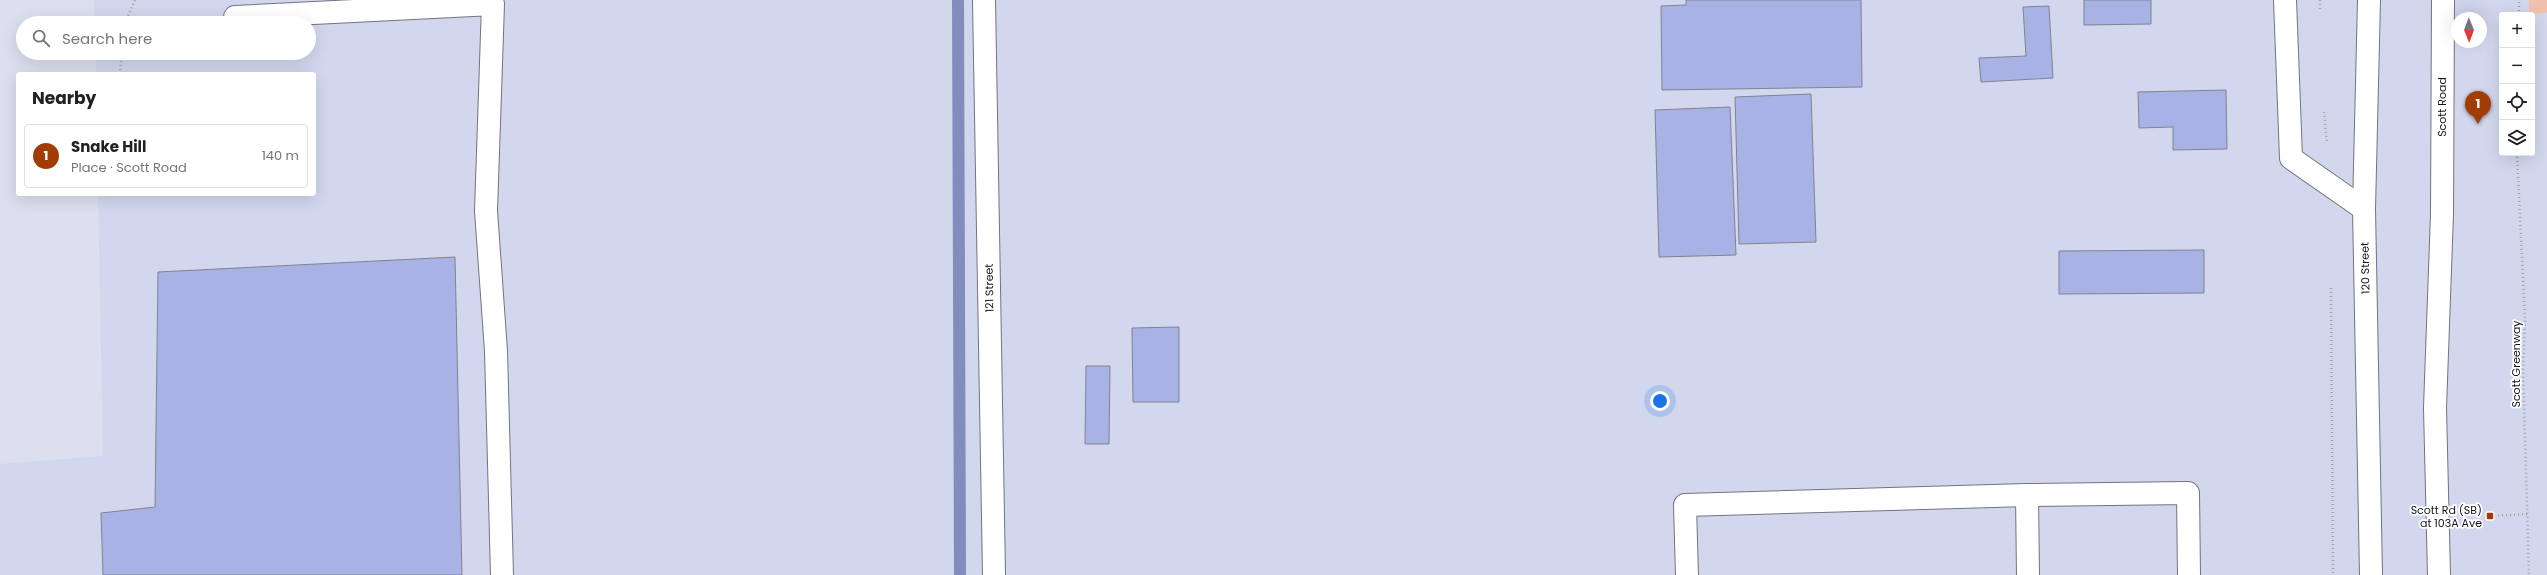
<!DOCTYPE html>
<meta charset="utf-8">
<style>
body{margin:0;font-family:Poppins,sans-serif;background:#f6f6f6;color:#202124}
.controls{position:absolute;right:12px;top:12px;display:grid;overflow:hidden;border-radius:4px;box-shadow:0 4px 16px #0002}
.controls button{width:36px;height:36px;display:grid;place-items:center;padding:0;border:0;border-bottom:1px solid #e0e0e0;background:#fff;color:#202124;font:20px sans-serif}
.compass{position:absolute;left:2451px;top:12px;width:36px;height:36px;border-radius:50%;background:#fff;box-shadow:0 4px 16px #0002;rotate:179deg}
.you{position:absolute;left:1660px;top:401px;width:14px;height:14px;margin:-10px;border:3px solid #fff;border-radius:50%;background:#1a73e8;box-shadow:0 0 0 6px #1a73e833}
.badge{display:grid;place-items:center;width:26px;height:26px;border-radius:50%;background:#a13d04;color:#fff;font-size:13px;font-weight:700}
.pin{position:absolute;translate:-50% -33px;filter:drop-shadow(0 1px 2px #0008)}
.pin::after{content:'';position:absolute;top:21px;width:14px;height:12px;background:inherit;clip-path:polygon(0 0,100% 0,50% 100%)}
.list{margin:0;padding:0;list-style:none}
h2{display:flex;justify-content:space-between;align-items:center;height:52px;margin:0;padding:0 16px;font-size:17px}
h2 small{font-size:13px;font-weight:400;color:#757577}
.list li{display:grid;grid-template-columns:26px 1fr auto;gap:12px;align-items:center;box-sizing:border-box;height:64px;margin:0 8px 8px;padding:0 8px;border:1px solid #e0e0e0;border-radius:4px}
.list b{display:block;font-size:15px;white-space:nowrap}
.list p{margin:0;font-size:13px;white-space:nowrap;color:#757577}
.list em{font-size:13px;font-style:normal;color:#757577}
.icon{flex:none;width:22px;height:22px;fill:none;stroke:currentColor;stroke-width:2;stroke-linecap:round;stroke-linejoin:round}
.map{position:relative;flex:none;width:2547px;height:575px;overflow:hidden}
.search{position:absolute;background:#fff;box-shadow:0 4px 16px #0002;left:16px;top:16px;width:300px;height:44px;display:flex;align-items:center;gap:10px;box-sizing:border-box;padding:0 14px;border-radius:22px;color:#757577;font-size:15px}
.panel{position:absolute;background:#fff;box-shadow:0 4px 16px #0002;left:16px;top:72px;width:300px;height:124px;border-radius:4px}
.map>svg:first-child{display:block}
.built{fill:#d2d7ee;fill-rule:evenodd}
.green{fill:#f2c1ad}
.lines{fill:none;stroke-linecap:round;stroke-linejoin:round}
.stream{stroke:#838dbd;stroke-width:12}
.building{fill:#a8b2e4;stroke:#808391}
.service-casing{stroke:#717482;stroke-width:24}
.minor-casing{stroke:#717482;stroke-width:24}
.secondary-casing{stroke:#717482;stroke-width:24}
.path{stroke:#9fa2ae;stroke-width:2.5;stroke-dasharray:1 3;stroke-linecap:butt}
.service{stroke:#fff;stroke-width:22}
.minor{stroke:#fff;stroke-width:22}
.secondary{stroke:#fff;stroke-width:22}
.poi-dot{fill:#a13d04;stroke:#fff;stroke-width:1.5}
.labels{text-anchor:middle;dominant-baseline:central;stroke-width:3.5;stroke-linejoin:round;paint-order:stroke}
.street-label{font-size:11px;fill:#13141a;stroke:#fff}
.poi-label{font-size:11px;fill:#13141a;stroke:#fff;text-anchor:end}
</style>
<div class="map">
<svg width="2547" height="575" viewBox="0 0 2547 575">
<rect width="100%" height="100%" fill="#dbdfee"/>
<path class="built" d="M94,0H2547V575H0V464L103,456L98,194H314V74H96L95,53H309V23H95ZM2502,15H2532V153H2502ZM2457,18H2481V42H2457Z"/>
<path class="green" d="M2529,0H2547V13L2529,14Z"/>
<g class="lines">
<path class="stream" d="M958,0L960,575"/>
</g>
<g class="building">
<path d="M1686,0H1861L1862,87L1662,90L1661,6L1686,5Z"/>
<path d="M2084,0H2151V24L2084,25Z"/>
<path d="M2049,6L2053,78L1981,82L1979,58L2026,56L2023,7Z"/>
<path d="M2226,90L2227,149L2173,150V127L2139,128L2138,92Z"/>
<path d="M1811,94L1816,242L1739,244L1735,97Z"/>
<path d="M1730,107L1736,255L1659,257L1655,110Z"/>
<path d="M2204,250V293L2059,294V251Z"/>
<path d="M455,257L462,575H103L101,513L155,507L158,272Z"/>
<path d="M1179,327V402H1133L1132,328Z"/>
<path d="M1086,366H1110L1109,444H1085Z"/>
</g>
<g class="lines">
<g class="service-casing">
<g id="service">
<path d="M235,17L493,4L486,211L496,351L502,575"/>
<path d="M1687,575L1685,505L2027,495"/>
<path d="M2028,575L2027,495L2188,493L2189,575"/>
</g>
</g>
<g class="minor-casing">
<g id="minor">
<path d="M984,0L994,575"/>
<path d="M2285,0L2291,158L2364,209"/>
</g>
</g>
<g class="secondary-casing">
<g id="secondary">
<path d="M2369,0L2364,209L2371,575"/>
<path d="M2439,575L2435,408L2442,214L2443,0"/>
</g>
</g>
<g class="path">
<path d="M2320,0V11"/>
<path d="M2519,15V0"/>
<path d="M125,23L135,0"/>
<path d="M120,74L122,53"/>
<path d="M2324,112L2327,143"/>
<path d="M2517,153L2525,320L2523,368L2529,575"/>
<path d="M114,196V194"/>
<path d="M2331,288L2333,575"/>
<path d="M2490,516L2528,514"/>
</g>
<use href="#service" class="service"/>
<use href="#minor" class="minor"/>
<use href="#secondary" class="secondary"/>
</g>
<rect class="poi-dot" x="2486" y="512" width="8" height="8" rx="2"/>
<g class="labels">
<g class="street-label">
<text transform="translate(2442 107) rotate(-90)">Scott Road</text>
<text transform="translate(2365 268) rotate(-91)">120 Street</text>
<text transform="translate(989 288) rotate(-91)">121 Street</text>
<text transform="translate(2516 364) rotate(-90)">Scott Greenway</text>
</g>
<g class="poi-label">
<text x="2482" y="510">Scott Rd (SB)<tspan x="2482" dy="13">at 103A Ave</tspan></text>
</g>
</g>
</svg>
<div class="controls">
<button>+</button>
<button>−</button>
<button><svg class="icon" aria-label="locate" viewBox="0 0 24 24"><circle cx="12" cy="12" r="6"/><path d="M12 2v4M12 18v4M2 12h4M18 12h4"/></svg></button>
<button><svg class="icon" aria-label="layers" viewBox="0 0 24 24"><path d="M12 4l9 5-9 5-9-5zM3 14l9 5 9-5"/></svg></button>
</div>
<svg class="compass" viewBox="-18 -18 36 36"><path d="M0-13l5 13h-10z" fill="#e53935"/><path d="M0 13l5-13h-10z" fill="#757577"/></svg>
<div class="you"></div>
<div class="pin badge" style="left:2478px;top:124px">1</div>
<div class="search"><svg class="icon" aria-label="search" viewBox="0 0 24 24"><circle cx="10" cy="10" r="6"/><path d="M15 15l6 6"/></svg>Search here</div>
<section class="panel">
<h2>Nearby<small></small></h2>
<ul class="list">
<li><span class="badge">1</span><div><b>Snake Hill</b><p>Place · Scott Road</p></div><em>140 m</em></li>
</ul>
</section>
</div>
